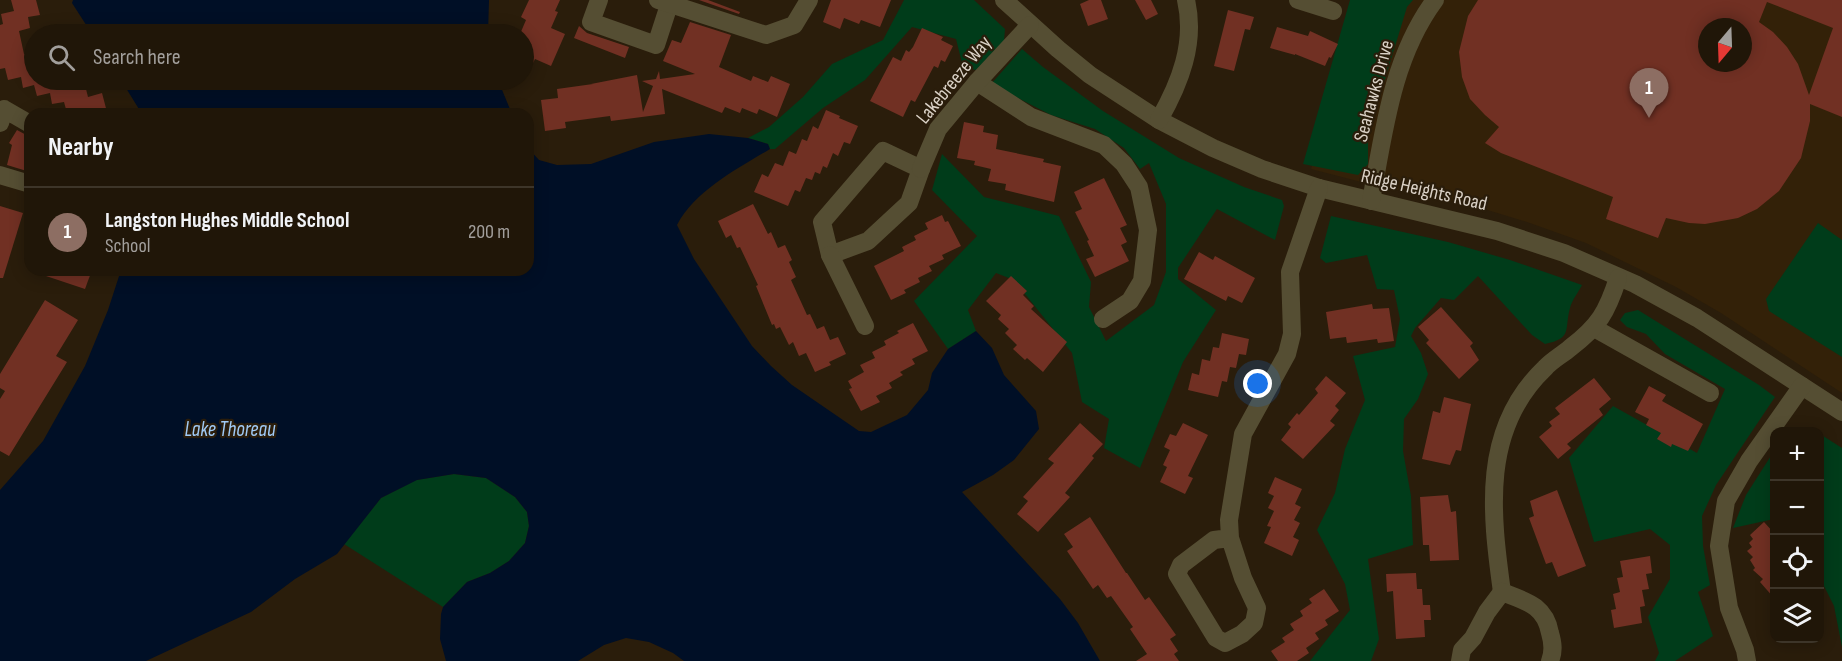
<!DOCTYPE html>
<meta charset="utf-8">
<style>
body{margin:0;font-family:"Sofia Sans Condensed",sans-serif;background:#281f12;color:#f1f3f6}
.controls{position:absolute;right:18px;bottom:18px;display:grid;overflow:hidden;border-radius:12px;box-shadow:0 3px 15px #0003}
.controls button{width:54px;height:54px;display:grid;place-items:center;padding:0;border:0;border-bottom:2px solid #3d3529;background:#201608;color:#f1f3f6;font:30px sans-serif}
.compass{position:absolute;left:1698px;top:18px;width:54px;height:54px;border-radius:50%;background:#201608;box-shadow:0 3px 15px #0003;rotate:199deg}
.you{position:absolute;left:1258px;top:384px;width:21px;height:21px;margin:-15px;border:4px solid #fff;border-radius:50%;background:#1a73e8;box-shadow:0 0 0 9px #1a73e833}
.badge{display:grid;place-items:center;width:39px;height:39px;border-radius:50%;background:#ea580c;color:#fff;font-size:20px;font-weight:700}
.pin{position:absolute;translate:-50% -50px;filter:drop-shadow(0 2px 3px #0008)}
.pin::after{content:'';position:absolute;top:32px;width:21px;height:18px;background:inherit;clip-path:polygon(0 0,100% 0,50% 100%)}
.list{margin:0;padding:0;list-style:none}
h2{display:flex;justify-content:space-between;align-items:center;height:78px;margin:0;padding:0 24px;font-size:26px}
h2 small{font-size:20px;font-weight:400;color:#a29f9c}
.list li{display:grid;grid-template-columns:39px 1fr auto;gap:18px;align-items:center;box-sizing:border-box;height:90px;padding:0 24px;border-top:2px solid #3d3529}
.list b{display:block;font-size:22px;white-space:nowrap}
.list p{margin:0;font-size:20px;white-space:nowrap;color:#a29f9c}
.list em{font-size:20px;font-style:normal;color:#a29f9c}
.icon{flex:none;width:33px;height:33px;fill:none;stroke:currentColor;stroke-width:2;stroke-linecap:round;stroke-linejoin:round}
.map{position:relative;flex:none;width:1842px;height:661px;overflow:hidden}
.search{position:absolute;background:#201608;box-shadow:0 3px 15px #0003;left:24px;top:24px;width:510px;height:66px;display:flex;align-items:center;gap:15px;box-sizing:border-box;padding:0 21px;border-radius:33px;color:#a29f9c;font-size:22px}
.panel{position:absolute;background:#201608;box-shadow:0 3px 15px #0003;left:24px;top:108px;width:510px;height:168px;border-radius:18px}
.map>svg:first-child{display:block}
.built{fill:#332108;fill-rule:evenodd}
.green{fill:#003c1a}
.water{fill:#000f26}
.building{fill:#713023;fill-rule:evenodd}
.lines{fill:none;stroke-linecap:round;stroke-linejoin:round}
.minor{stroke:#554e33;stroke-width:18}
.labels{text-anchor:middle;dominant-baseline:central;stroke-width:4.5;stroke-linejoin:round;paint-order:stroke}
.street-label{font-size:20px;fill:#dad1c6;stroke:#2a1d0b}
.water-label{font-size:21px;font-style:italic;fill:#a0caf5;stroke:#2a1d0b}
</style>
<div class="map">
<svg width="1842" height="661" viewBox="0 0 1842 661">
<rect width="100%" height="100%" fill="#2a1d0b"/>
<path class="built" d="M1354,0H1842V393L1721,313L1676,287L1586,243L1527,222L1481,208L1369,184L1311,169ZM1707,27H1743V63H1707Z"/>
<g class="green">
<path d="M904,0H974L1005,29L1004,41L976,70L963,67L956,39L912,27L865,80L823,108L775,149H770L768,144L748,138L769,127L803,97L832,64L883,40Z"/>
<path d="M1350,0H1413L1407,7L1368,135V164L1358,175L1303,164Z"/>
<path d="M1022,49L1043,67L1103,111L1179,158L1244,187L1282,200L1284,206L1275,240L1217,209L1178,268V279L1216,310L1183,362L1140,468L1104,448L1109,419L1082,402L1072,353L1014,280L996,273L968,310L976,331L948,349L914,301L977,236L932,190L942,154L984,197L1059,216L1091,282L1089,307L1106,341L1154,305L1166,272V204L1149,163L1140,169L1124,148L1095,129L1051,115L991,84Z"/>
<path d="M1331,216L1448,242L1510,260L1582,285C1578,293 1572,300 1570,308C1564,330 1573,338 1545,344L1532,335L1478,276L1454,300L1441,298L1415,328L1411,336L1421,353L1428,374L1418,399L1404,419L1403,451L1411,496L1413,545L1368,559L1379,639L1371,661H1310L1350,610L1345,584L1317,530L1335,493L1345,449L1365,400L1353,356L1395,347L1400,319L1394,290L1377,289L1367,255L1326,263L1320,258Z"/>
<path d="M1818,223L1842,240V357L1769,311L1766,299Z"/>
<path d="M1638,310L1759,385L1775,397L1716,485L1702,516L1703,546L1710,585L1698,592L1713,636L1675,661H1655L1659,653L1648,617L1670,579V545L1650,529L1594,542L1569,458L1613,406L1697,453L1725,389L1665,354L1646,334L1627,327L1620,320L1625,313Z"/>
<path d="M1820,434L1842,448V647L1834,606L1820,578Z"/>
<path d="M1774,451V519L1733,528L1746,495Z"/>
<path d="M454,474L486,478L515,497L527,512L529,526L525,543L509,561L490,573L467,582L443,607L344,544L381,498L416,480Z"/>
</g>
<g class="water">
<path d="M73,0H489L488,34H92L72,3Z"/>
<path d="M121,80H498L512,114H142Z"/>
<path d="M709,134L748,138L768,144L770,149C737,169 696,190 677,225L694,259L752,346L771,366L792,385L859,431L871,432L907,415L928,390L932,373L948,349L976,331L992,348L1004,375L1036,411L1039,429L1014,460L993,475L962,492L1060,599L1078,623L1100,661H684L673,653L649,642L626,638L604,645L578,661H446L440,639L441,614L443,607L467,582L490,573L509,561L525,543L529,526L527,512L515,497L486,478L454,474L417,480L381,498L337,554L295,579L251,612L146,661H0V490L43,441L85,366L108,310L121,270H528V148L539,160L557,165L591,164L654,142Z"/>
</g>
<g class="building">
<path d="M11,0H36L40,15L28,17L30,28L19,31L24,54L28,53L31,63L34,62V80H71L73,88L85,85L88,97L102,93L107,112L84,114L83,109L67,113L64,102L52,104L50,93L37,96L34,85L23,88L21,77L8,80L5,68L0,69V25L3,24L1,14L14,11Z"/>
<path d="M529,0H560L555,11L558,12L551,28L565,34L551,66L535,59L533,63L524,59V34H520L526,20L521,17Z"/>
<path d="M699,0H708L740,12L739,14Z"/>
<path d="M831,0H891L880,27L861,20L859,24L844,18L840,29L823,22Z"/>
<path d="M1089,0H1101L1108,19L1088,26L1080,4Z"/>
<path d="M1135,0H1151L1158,14L1146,20Z"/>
<path d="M1478,0H1842V117L1810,104V121L1801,158L1779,191L1757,209L1738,218L1705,224L1689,223L1666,218L1658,238L1606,219L1613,197L1501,153L1485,143L1499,127L1485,115L1470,99L1462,77L1459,52L1468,16ZM1767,2L1833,28L1809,95L1798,64L1787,47L1773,32L1759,22ZM1707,27H1743V63H1707Z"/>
<path d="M1228,10L1254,17L1250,30L1245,29L1234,71L1214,66Z"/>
<path d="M690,22L731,35L719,67L751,81L753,76L768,82L771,76L790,84L777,117L759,109L757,114L742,108L740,113L725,107L722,113L662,89L665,114L611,121L610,116L565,122L566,128L545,131L541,100L558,98L557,89L593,84H591L637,75L643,112L653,86L642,81L656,79L659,71L660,79L695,74L663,61L672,40L681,43Z"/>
<path d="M579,26L587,33L629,47L625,58L574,38Z"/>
<path d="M1277,27L1308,36L1310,31L1338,44L1331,58L1329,57L1325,66L1295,54V55L1270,48Z"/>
<path d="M922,28L943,37L941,40L953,46L945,62L941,60L938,68L934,66L915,102L911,100L903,117L870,101L893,57L901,61L906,50L909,52L913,47Z"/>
<path d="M826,110L840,116L839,118L858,126L850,144L844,142L838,156L833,153L827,168L823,166L820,174L815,172L812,180L806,178L800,192L795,190L788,206L754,192L762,174L768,177L775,163L783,166L789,151L796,154L802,139L807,141L813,126L818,129Z"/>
<path d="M964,122L984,126L983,132L998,135L996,149L1044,159L1043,162L1061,166L1054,202L1005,190L1006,184L988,181L991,169L974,165L975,161L957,158Z"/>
<path d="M17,130L30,137V172L7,165L12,145L9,143Z"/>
<path d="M1104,178L1127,225L1120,228L1127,242L1121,245L1129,261L1095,277L1086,259L1094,256L1087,241L1089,240L1075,212L1082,209L1074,192Z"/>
<path d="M753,204L768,234L771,232L778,248L785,245L792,260L789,262L796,277L791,280L807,315L810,314L817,329L824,326L830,340L838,337L846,354L829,362L831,365L815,372L806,353L799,356L793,342L789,345L780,327L776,329L774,324L772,325L756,286L758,285L740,247L737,248L731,235L726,238L718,221Z"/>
<path d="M0,206L23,213L3,278H0Z"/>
<path d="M942,215L945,222L948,221L961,246L942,255L944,259L929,266L932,271L918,278L920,282L904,290L906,293L891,300L874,266L904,251L902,247L916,240L914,236L928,229L925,223Z"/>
<path d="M1199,252L1213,260L1215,256L1255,278L1242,303L1228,296L1226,301L1184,279Z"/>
<path d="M35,270H92L85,289L34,272Z"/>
<path d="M1011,276L1027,291L1023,295L1034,306L1031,309L1067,342L1043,372L1027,358L1025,360L1013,349L1017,345L1005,333L1009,329L998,319L1001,315L986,301Z"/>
<path d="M45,300L78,320L56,356L67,362L9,456L0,451V399L5,391L0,388V374Z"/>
<path d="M1372,304L1373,309L1389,308L1394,341L1378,343L1377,339L1347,343L1346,337L1330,339L1326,312Z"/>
<path d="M1441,307L1473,343L1470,346L1479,360L1459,379L1426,343L1429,340L1418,327Z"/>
<path d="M913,323L928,351L912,359L915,364L900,372L903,375L889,383L892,388L876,396L880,402L861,411L849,389L852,388L848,381L864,372L860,365L875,358L872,352L886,345L884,341L899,333L897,331Z"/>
<path d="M1222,333L1249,339L1246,355L1239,354L1236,368L1230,367L1227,382L1222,381L1218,397L1188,390L1192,373L1199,375L1202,359L1210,361L1213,347L1219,348Z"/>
<path d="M1326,376L1346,393L1335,406L1339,410L1330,421L1335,425L1303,459L1281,440L1291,427L1288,424L1297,413L1299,415L1318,393L1315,389Z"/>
<path d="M1594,378L1611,399L1599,409L1603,415L1567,444L1571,448L1558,459L1539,437L1552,426L1549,422L1560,414L1555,408Z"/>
<path d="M1649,386L1666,395L1662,401L1703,424L1688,451L1672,444L1671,447L1657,439L1661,433L1646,425L1649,419L1635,412Z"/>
<path d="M1444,397L1471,404L1461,451L1456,450L1450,465L1422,459L1433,411L1440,413Z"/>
<path d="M1080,423L1103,444L1092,456L1094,458L1065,493L1070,497L1038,532L1017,514L1028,501L1023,497L1054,463L1048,459Z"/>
<path d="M1183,423L1208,435L1188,476L1193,478L1185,494L1160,482L1167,467L1163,465L1170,450L1164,447L1170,434L1176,436Z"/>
<path d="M1275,477L1302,489L1295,504L1301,507L1294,520L1300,523L1293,537L1299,540L1292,556L1264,543L1271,527L1267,526L1274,511L1268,508L1274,496L1268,493Z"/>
<path d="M1557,490L1586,566L1558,577L1552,562L1546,564L1529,518L1534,516L1530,501Z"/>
<path d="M1448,495L1451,512L1456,511L1459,560L1430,561L1429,545H1423L1420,497Z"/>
<path d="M1090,517L1126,573H1127L1145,600L1149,597L1176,635L1170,639L1178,651L1174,654L1179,661H1136L1147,654L1130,629L1133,627L1111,596L1107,598L1098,585L1093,589L1067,551L1073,547L1064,534Z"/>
<path d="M1764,522L1774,533V598L1760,582L1763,579L1753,570L1755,568L1750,560L1753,557L1747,551L1752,547L1749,543L1753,539L1750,535Z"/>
<path d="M1650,556L1652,573L1646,574L1649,589L1642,590L1645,606L1640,607L1642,623L1614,628L1611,610L1616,609L1613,594L1620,592L1617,578L1623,577L1620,561Z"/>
<path d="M1416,573L1417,589H1422L1423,605H1430L1431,620H1424L1425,637L1396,639L1393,591L1387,592L1386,574Z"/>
<path d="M1324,589L1339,611L1325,620L1328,625L1315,633L1319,639L1306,648L1309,653L1297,661H1278L1271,651L1285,642L1282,638L1294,630L1290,624L1303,616L1300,611L1312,603L1309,599Z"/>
</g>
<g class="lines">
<g class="minor">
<path d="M599,0L591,22L656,45L669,5"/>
<path d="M658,0L766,35L794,25L809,0"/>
<path d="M1004,0L1058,49L1090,75L1159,120L1213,148L1262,169L1319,188L1497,231L1564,253L1635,284L1697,318L1842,412"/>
<path d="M1298,0L1333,11"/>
<path d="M977,82L1031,117L1104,145L1124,164L1139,187L1148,230L1142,281L1130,301L1103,319"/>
<path d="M1159,120C1180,83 1196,43 1186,0"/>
<path d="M0,123L4,109L30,124"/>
<path d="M883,151L921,169L909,203L868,241L830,255L822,222Z"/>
<path d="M921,169L938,129L977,82L1030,25"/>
<path d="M0,175L30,184"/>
<path d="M1371,201C1384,131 1392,58 1435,0"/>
<path d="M830,255L865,326"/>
<path d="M1594,328L1710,393"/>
<path d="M1230,538L1214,540L1181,565L1177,574L1216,638L1225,643L1242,634L1254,623L1257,608L1243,578L1230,538L1229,520L1243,434L1287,354L1292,334L1290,272L1319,188"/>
<path d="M1502,592C1491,512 1481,429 1545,368C1552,360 1562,355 1570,348C1599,326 1607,312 1618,278"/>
<path d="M1460,661L1462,650L1473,638L1487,612L1502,592C1525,601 1545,605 1550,633C1553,643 1554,651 1550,661"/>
<path d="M1747,661L1745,650L1729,608L1719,546L1726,501L1749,461L1802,386"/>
</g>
</g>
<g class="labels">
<g class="street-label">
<text transform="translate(954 80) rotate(-51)">Lakebreeze Way</text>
<text transform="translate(1374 91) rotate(-75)">Seahawks Drive</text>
<text transform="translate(1424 190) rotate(13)">Ridge Heights Road</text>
</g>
<g class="water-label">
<text x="230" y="429">Lake Thoreau</text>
</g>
</g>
</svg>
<div class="controls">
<button>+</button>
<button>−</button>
<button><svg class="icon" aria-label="locate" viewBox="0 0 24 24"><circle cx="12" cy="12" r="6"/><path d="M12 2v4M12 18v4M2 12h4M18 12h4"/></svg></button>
<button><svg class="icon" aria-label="layers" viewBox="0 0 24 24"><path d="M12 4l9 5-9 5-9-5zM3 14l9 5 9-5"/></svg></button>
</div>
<svg class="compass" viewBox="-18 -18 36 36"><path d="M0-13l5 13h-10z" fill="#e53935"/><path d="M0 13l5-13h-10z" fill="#a29f9c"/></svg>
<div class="you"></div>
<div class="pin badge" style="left:1649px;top:118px;background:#8d6e63">1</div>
<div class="search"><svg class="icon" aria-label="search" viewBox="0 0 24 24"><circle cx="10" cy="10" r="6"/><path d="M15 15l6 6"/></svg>Search here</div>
<section class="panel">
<h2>Nearby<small></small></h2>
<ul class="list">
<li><span class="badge" style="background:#8d6e63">1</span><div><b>Langston Hughes Middle School</b><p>School</p></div><em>200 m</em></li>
</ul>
</section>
</div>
